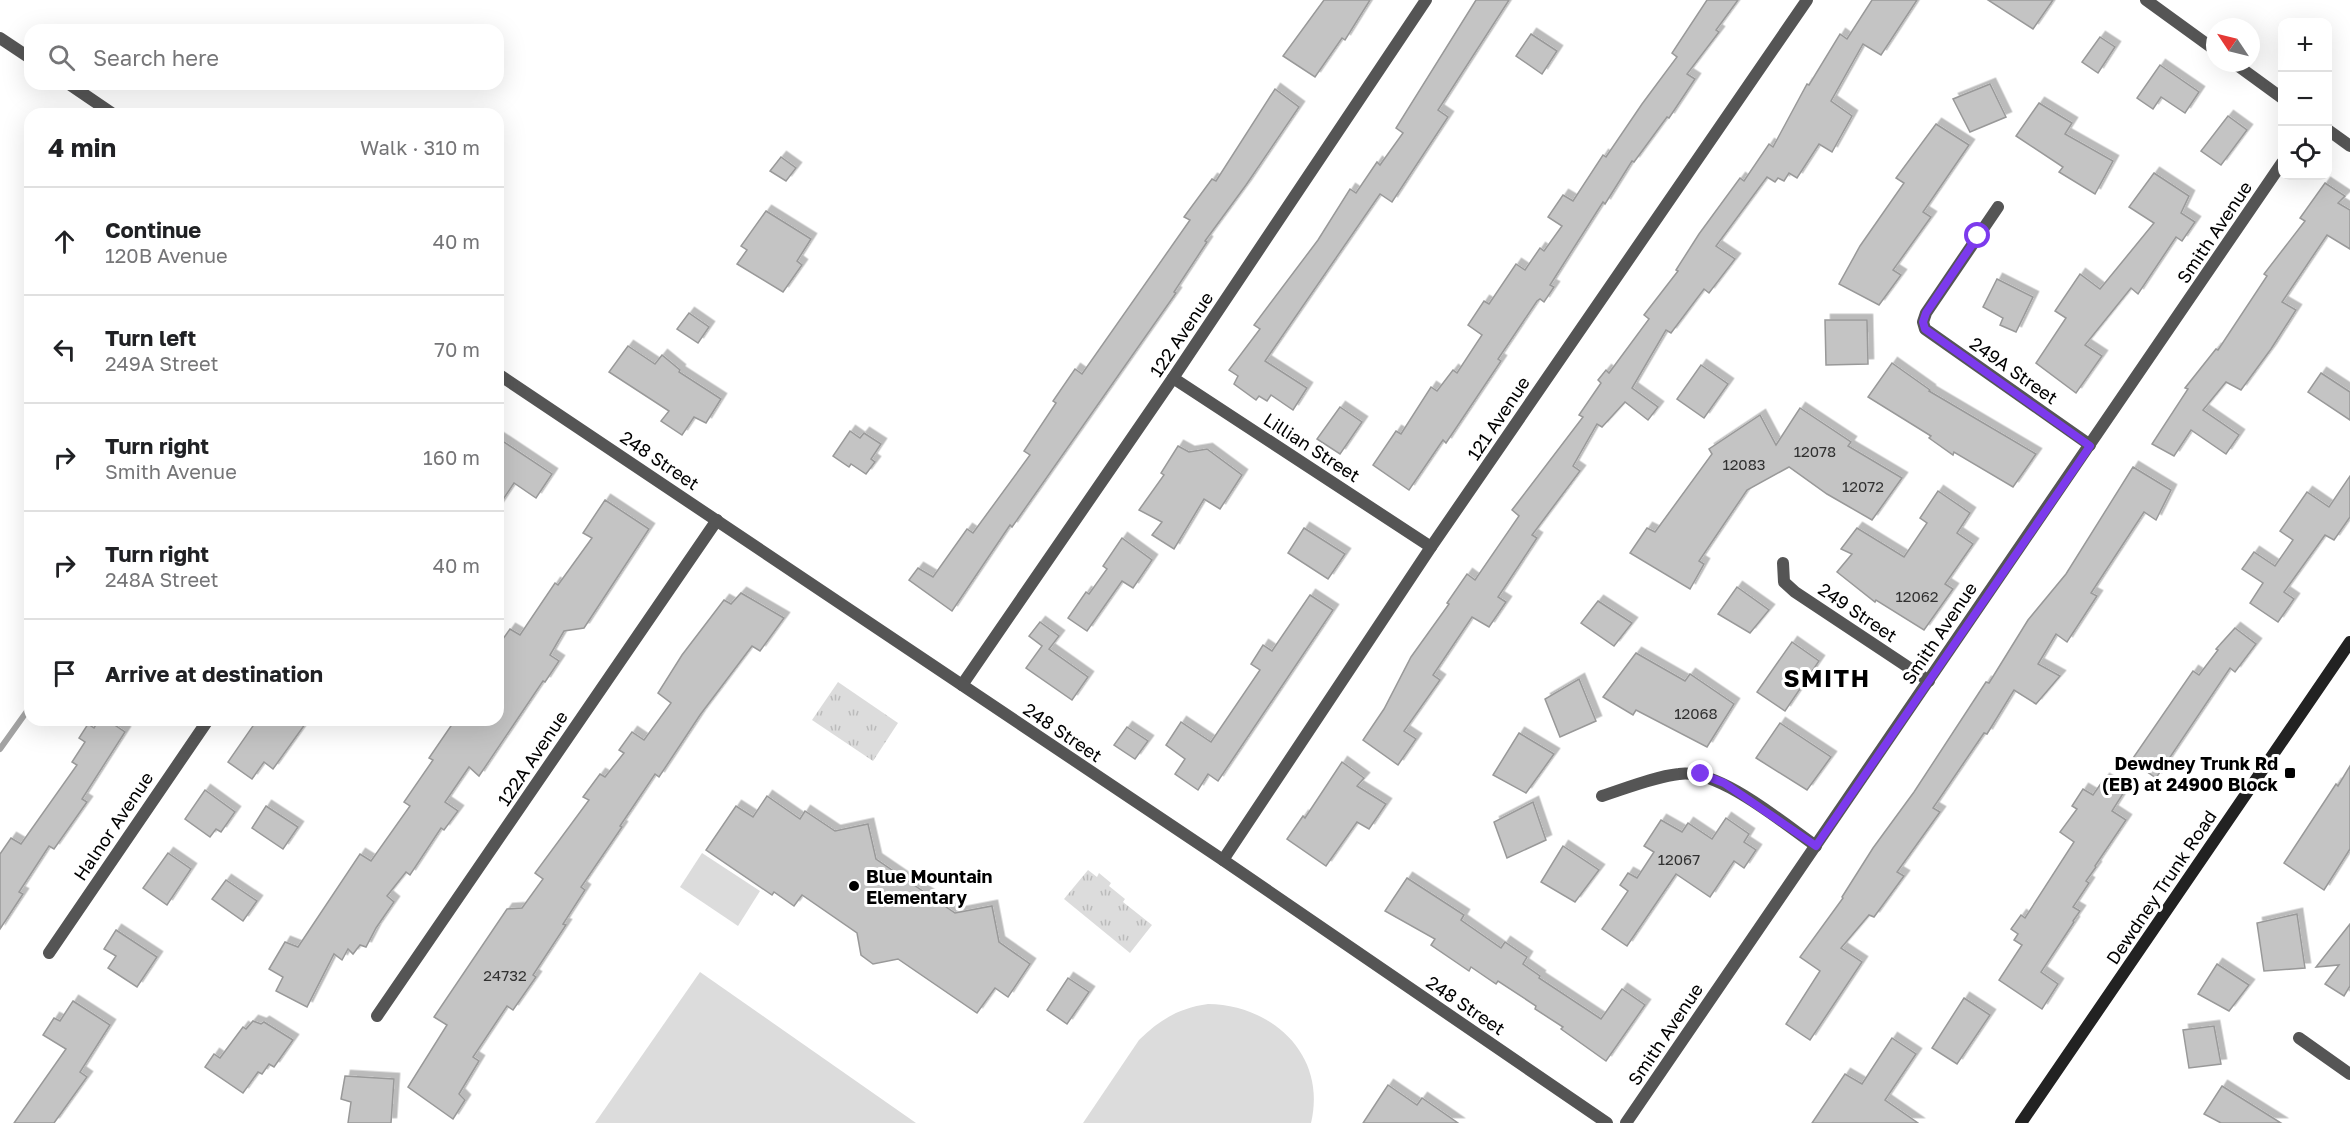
<!DOCTYPE html>
<meta charset="utf-8">
<style>
body{margin:0;font-family:"Golos Text",sans-serif;background:#f6f6f6;color:#202124}
.controls{position:absolute;right:18px;top:18px;display:grid;overflow:hidden;border-radius:12px;box-shadow:0 6px 24px #0002}
.controls button{width:54px;height:54px;display:grid;place-items:center;padding:0;border:0;border-bottom:2px solid #e0e0e0;background:#fff;color:#202124;font:30px sans-serif}
.compass{position:absolute;left:2206px;top:18px;width:54px;height:54px;border-radius:50%;background:#fff;box-shadow:0 6px 24px #0002;rotate:305deg}
.stop{position:absolute;width:18px;height:18px;margin:-14px;border:4px solid #7c3aed;border-radius:50%;background:#fff}
.stop.end{background:#7c3aed;border-color:#fff;box-shadow:0 2px 6px #0008}
.list{margin:0;padding:0;list-style:none}
h2{display:flex;justify-content:space-between;align-items:center;height:78px;margin:0;padding:0 24px;font-size:26px}
h2 small{font-size:20px;font-weight:400;color:#757577}
.list li{display:grid;grid-template-columns:39px 1fr auto;gap:18px;align-items:center;box-sizing:border-box;height:108px;padding:0 24px;border-top:2px solid #e0e0e0}
.list b{display:block;font-size:22px;white-space:nowrap}
.list p{margin:0;font-size:20px;white-space:nowrap;color:#757577}
.list em{font-size:20px;font-style:normal;color:#757577}
.icon{flex:none;width:33px;height:33px;fill:none;stroke:currentColor;stroke-width:2;stroke-linecap:round;stroke-linejoin:round}
.map{position:relative;flex:none;width:2350px;height:1123px;overflow:hidden}
.search{position:absolute;background:#fff;box-shadow:0 6px 24px #0002;left:24px;top:24px;width:480px;height:66px;display:flex;align-items:center;gap:15px;box-sizing:border-box;padding:0 21px;border-radius:18px;color:#757577;font-size:22px}
.panel{position:absolute;background:#fff;box-shadow:0 6px 24px #0002;left:24px;top:108px;width:480px;height:618px;border-radius:18px}
.map>svg:first-child{display:block}
.green{fill:#dcdcdc}
.park{fill:url(#park-tufts)}
.lines{fill:none;stroke-linecap:round;stroke-linejoin:round}
.stream{stroke:#a3a3a3;stroke-width:6}
.building{fill:#c4c4c4;stroke:#999;stroke-width:1.5;filter:url(#shadow)}
.minor{stroke:#555;stroke-width:12}
.tertiary{stroke:#555;stroke-width:12}
.secondary{stroke:#222;stroke-width:12}
.route{stroke:#7c3aed;stroke-width:8}
.poi-dot{fill:#000;stroke:#fff;stroke-width:2}
.labels{text-anchor:middle;dominant-baseline:central;stroke-width:6;stroke-linejoin:round;paint-order:stroke}
.number-label{font-size:15px;fill:#313131}
.street-label{font-size:18px;fill:#000;stroke:#fff}
.poi-label{font-size:18px;font-weight:bold;fill:#000;stroke:#fff;text-anchor:end}
.district-label{font-size:24px;font-weight:bold;letter-spacing:1.5px;fill:#000;stroke:#fff}
</style>
<div class="map">
<svg width="2350" height="1123" viewBox="0 0 2350 1123">
<defs>
<pattern id="park-tufts" width="24" height="20" patternUnits="userSpaceOnUse" patternTransform="scale(1.5)"><rect width="24" height="20" fill="#dcdcdc"/><path d="M3 7l-1-3M5 7V3M7 7l1-3M15 17l-1-3M17 17v-4M19 17l1-3" fill="none" stroke="#bbb"/></pattern>
<filter id="shadow"><feDropShadow dx="5.5" dy="-5.5" stdDeviation="0" flood-color="#0004"/></filter>
</defs>
<rect width="100%" height="100%" fill="#fff"/>
<g class="green">
<path d="M702,853L760,891L738,926L680,887Z"/>
<path d="M700,972L916,1123H595Z"/>
<path d="M1208,1004C1273,1005 1327,1055 1311,1123H1083L1139,1040C1159,1020 1179,1008 1208,1004Z"/>
</g>
<g class="park">
<path d="M838,682L898,723L873,761L812,720Z"/>
<path d="M1088,870L1097,877L1099,873L1111,883L1109,886L1125,899L1123,902L1152,925L1130,953L1064,899Z"/>
</g>
<g class="lines">
<path class="stream" d="M0,749L30,707"/>
</g>
<g class="building">
<path d="M1324,0H1370L1345,40L1342,38L1315,77L1283,56Z"/>
<path d="M1476,0H1509L1438,110L1448,117L1392,202L1380,194L1265,361L1307,388L1293,410L1271,395L1267,401L1259,396L1256,400L1234,384L1238,376L1229,370L1260,329L1254,325L1318,240L1350,189L1356,193L1377,162L1380,165L1403,133L1396,128Z"/>
<path d="M1707,0H1738L1716,30L1719,32L1687,74L1695,79L1669,118L1667,117L1634,162L1632,161L1605,204L1603,202L1550,285L1554,287L1544,302L1540,299L1537,301L1498,359L1501,361L1446,443L1443,440L1409,490L1373,465L1396,431L1401,434L1431,387L1437,391L1453,370L1457,373L1482,335L1468,325L1484,301L1489,304L1516,264L1525,270L1540,248L1544,251L1562,226L1548,217L1563,195L1573,201L1603,155L1606,157L1642,104L1677,57L1672,53Z"/>
<path d="M1872,0H1917L1881,55L1863,44L1831,101L1852,116L1832,152L1819,144L1797,178L1789,173L1784,181L1778,178L1775,182L1767,177L1716,246L1735,259L1709,293L1704,289L1671,333L1666,330L1632,388L1658,407L1648,420L1625,402L1602,427L1597,424L1573,466L1580,471L1532,535L1537,538L1498,597L1506,602L1489,627L1472,617L1433,675L1440,680L1404,731L1416,739L1398,765L1363,740L1384,709L1411,657L1449,604L1447,603L1467,574L1475,580L1519,516L1512,510L1583,417L1579,415L1601,383L1598,380L1606,370L1609,373L1649,319L1644,315L1678,271L1676,270L1699,234L1740,178L1744,181L1769,144L1773,147L1807,84L1809,85L1840,34L1847,39Z"/>
<path d="M1988,0H2053L2033,29Z"/>
<path d="M1531,34L1557,51L1542,74L1516,56Z"/>
<path d="M2100,37L2115,47L2098,73L2082,62Z"/>
<path d="M2160,65L2199,92L2185,113L2161,97L2153,109L2137,98Z"/>
<path d="M1990,84L2006,117L1970,132L1953,99Z"/>
<path d="M1275,89L1299,107L1246,185L1205,241L1207,242L1174,292L1176,293L1012,527L1010,525L952,611L909,580L918,568L933,577L967,529L973,533L1030,455L1024,451L1056,403L1053,401L1075,369L1082,374L1190,220L1184,217L1212,179L1216,181Z"/>
<path d="M2039,103L2072,123L2065,134L2113,161L2095,194L2059,172L2063,167L2016,136Z"/>
<path d="M2228,116L2247,130L2221,165L2201,151Z"/>
<path d="M1936,124L1969,145L1923,212L1931,217L1893,270L1901,275L1879,305L1839,284L1860,246L1904,183L1896,178Z"/>
<path d="M781,157L796,168L786,181L770,171Z"/>
<path d="M2154,173L2189,196L2181,213L2195,222L2182,241L2176,237L2138,294L2131,288L2085,345L2102,356L2076,393L2036,363L2066,318L2055,311L2080,274L2100,289L2154,223L2129,207Z"/>
<path d="M2325,183L2345,196L2338,203L2350,210V249L2327,235L2282,302L2296,310L2271,349L2241,390L2226,382L2203,410L2239,435L2226,454L2191,430L2174,456L2152,444L2188,389L2185,388L2216,349L2218,350L2267,276L2264,274L2305,221L2300,218Z"/>
<path d="M766,211L811,239L797,261L802,265L783,292L737,264L747,250L741,246Z"/>
<path d="M1997,279L2033,297L2016,332L2000,325L2003,318L1983,307Z"/>
<path d="M689,313L709,327L698,343L677,329Z"/>
<path d="M1825,320H1867L1868,364L1826,365Z"/>
<path d="M628,346L655,364L662,355L680,370L679,372L721,399L706,423L694,417L682,435L661,421L669,411L609,372Z"/>
<path d="M1892,363L1930,390L1929,391L2036,454L2013,487L1954,452L1953,455L1929,438L1931,436L1868,397Z"/>
<path d="M1701,365L1728,384L1704,418L1677,399Z"/>
<path d="M2321,373L2350,392V420L2308,392Z"/>
<path d="M1340,407L1362,422L1340,454L1317,439Z"/>
<path d="M1800,408L1851,442L1848,446L1902,478L1872,520L1827,494L1789,467L1747,490L1699,561L1704,564L1690,589L1630,553L1647,528L1655,532L1712,454L1709,449L1760,415L1776,445Z"/>
<path d="M850,431L860,438L864,433L881,444L871,459L875,462L866,474L851,464L849,467L833,456Z"/>
<path d="M498,438L552,474L536,498L514,483L498,507Z"/>
<path d="M1178,446L1189,452L1207,449L1242,475L1220,509L1204,499L1174,549L1152,535L1162,522L1139,510L1164,475L1161,473Z"/>
<path d="M2133,467L2171,490L2156,520L2144,512L2091,593L2097,596L2067,642L2056,634L2038,664L2060,676L2036,704L2014,690L1987,734L1984,733L1933,808L1940,812L1897,872L1904,876L1874,917L1869,915L1841,948L1862,962L1810,1040L1786,1024L1820,971L1800,957L1843,898L1842,897L1873,848L1914,792L1986,682L1989,683L2028,620L2066,574Z"/>
<path d="M2350,476V517L2334,540L2325,535L2284,592L2294,599L2278,622L2250,603L2263,583L2242,569L2254,552L2275,566L2293,540L2280,531L2307,492L2329,507Z"/>
<path d="M1938,491L1970,513L1957,533L1973,544L1945,584L1953,589L1924,630L1876,600L1875,602L1837,572L1852,554L1841,549L1857,528L1904,557L1927,523L1920,518Z"/>
<path d="M605,500L649,529L584,628L564,631L550,655L559,661L545,682L543,681L479,776L469,767L445,802L458,811L444,830L441,828L410,875L406,872L387,896L394,902L376,928L366,947L360,945L353,954L348,949L342,960L334,954L307,1007L276,991L283,977L269,969L285,942L298,947L360,854L371,861L410,806L404,802L433,760L429,758L455,720H498V646L510,629L520,635L555,583L558,585L592,538L583,533Z"/>
<path d="M1304,528L1345,554L1328,579L1288,553Z"/>
<path d="M1122,538L1152,560L1133,588L1122,581L1087,631L1068,618L1086,592L1089,594L1107,569L1103,566Z"/>
<path d="M1737,587L1769,610L1750,633L1718,614Z"/>
<path d="M741,593L784,618L760,651L752,646L700,715L659,777L655,774L620,826L622,827L581,887L585,890L563,924L566,925L533,975L536,977L513,1010L507,1006L473,1057L479,1061L459,1094L465,1100L453,1119L408,1087L447,1025L434,1017L507,909L522,908L543,879L535,873L589,800L583,797L600,774L605,777L624,753L619,750L632,732L644,740L671,703L658,693L682,655L724,600L731,604Z"/>
<path d="M1310,595L1333,610L1218,781L1208,774L1198,790L1175,774L1185,759L1166,745L1181,722L1211,742L1260,670L1251,664L1263,645L1272,651Z"/>
<path d="M1598,601L1632,623L1614,646L1581,623Z"/>
<path d="M1040,622L1059,636L1049,649L1088,677L1072,700L1026,668L1042,646L1029,636Z"/>
<path d="M2235,628L2256,644L2235,672L2230,668L2156,778L2131,761L2193,671L2199,675L2218,650L2216,649Z"/>
<path d="M1792,642L1819,661L1785,711L1757,692Z"/>
<path d="M1636,653L1685,681L1690,674L1734,704L1707,747L1636,710L1633,715L1603,697Z"/>
<path d="M1579,679L1596,721L1560,737L1545,699Z"/>
<path d="M99,720H107L125,732L82,799L87,802L54,849L49,846L19,892L23,894L0,929V854L11,838L21,844L77,765L72,762L85,742L79,738L88,724L94,728Z"/>
<path d="M257,720H308L273,769L264,762L252,779L228,762Z"/>
<path d="M1780,723L1831,757L1807,790L1756,758Z"/>
<path d="M1127,727L1148,741L1135,759L1114,745Z"/>
<path d="M1519,733L1554,754L1526,793L1493,775Z"/>
<path d="M1342,762L1364,778L1357,786L1386,804L1369,829L1357,822L1326,866L1287,839L1303,816L1305,818Z"/>
<path d="M2350,766V849L2324,890L2284,863L2336,784L2338,786Z"/>
<path d="M2104,779L2124,792L2112,811L2126,820L2095,866L2096,867L2086,881L2089,883L2073,907L2080,911L2073,921L2074,922L2041,972L2058,984L2042,1009L1999,980L2022,945L2014,940L2018,934L2011,929L2021,915L2025,918L2074,842L2060,832L2077,809L2072,806L2083,789L2093,795Z"/>
<path d="M205,790L235,812L221,832L216,829L210,837L185,819Z"/>
<path d="M767,796L800,819L805,811L835,831L868,824L876,859L955,913L992,906L999,942L1030,964L1008,997L995,988L977,1013L898,959L873,964L861,955L857,933L802,895L794,906L774,892L772,895L706,850L736,806L753,817Z"/>
<path d="M1533,802L1546,840L1507,858L1494,822Z"/>
<path d="M266,806L298,827L283,849L252,828Z"/>
<path d="M1726,818L1749,834L1744,842L1756,850L1744,868L1734,861L1710,897L1676,874L1627,946L1602,929L1628,891L1620,885L1628,873L1637,878L1654,852L1644,846L1661,820L1682,832L1688,823L1712,839Z"/>
<path d="M1563,846L1599,870L1575,902L1541,882Z"/>
<path d="M168,853L191,869L167,905L143,888Z"/>
<path d="M1407,878L1464,915L1461,920L1501,948L1505,942L1527,957L1523,964L1540,976L1539,978L1601,1019L1622,989L1645,1005L1606,1061L1561,1029L1563,1027L1535,1009L1536,1006L1498,981L1496,984L1471,967L1469,971L1431,945L1435,939L1385,911Z"/>
<path d="M226,880L257,901L243,921L212,899Z"/>
<path d="M2297,914L2305,968L2264,971L2257,923Z"/>
<path d="M2350,924V986L2344,996L2325,984L2339,965L2316,967Z"/>
<path d="M116,930L157,957L137,987L108,968L116,956L104,949Z"/>
<path d="M2217,964L2249,985L2229,1011L2198,994Z"/>
<path d="M1068,978L1089,992L1067,1024L1047,1010Z"/>
<path d="M1964,998L1990,1015L1957,1064L1932,1048Z"/>
<path d="M73,1001L110,1025L80,1072L87,1077L54,1123H14L66,1049L43,1035L54,1018L60,1021Z"/>
<path d="M253,1021L261,1024L264,1022L293,1040L274,1067L269,1064L262,1074L258,1072L243,1093L205,1067L214,1054L220,1058L243,1027L246,1029Z"/>
<path d="M2214,1026L2221,1064L2189,1068L2183,1030Z"/>
<path d="M1892,1038L1916,1054L1885,1100L1918,1123H1812L1845,1074L1862,1084Z"/>
<path d="M345,1076L394,1079L391,1123H348L351,1102L341,1099Z"/>
<path d="M1388,1085L1417,1105L1422,1098L1458,1123H1363Z"/>
<path d="M2222,1086L2281,1123H2221L2204,1114Z"/>
</g>
<g class="lines">
<g class="minor">
<path d="M2146,0L2215,50"/>
<path d="M2234,63L2282,98"/>
<path d="M2328,130L2350,146"/>
<path d="M1998,207L1926,313L1923,322L1925,329L2090,445"/>
<path d="M1173,378L1431,547"/>
<path d="M1783,563L1784,582L1795,592L1929,681"/>
<path d="M962,685L1173,378L1426,0"/>
<path d="M1602,796C1627,788 1653,777 1679,774C1718,768 1783,823 1816,846"/>
<path d="M1223,860L1431,547L1807,0"/>
<path d="M49,953L208,720"/>
<path d="M377,1016L717,520"/>
<path d="M2299,1038L2350,1074"/>
<path d="M1626,1123L2282,163"/>
</g>
<g class="tertiary">
<path d="M0,38L30,58"/>
<path d="M69,84L113,114"/>
<path d="M498,374L1223,860L1607,1123"/>
</g>
<path class="secondary" d="M2021,1123L2350,642"/>
</g>
<g class="lines">
<path class="route" d="M1701,774L1724,783L1816,846L2090,446L1925,329L1923,322L1926,313L1978,236"/>
</g>
<g class="poi-dot">
<rect x="2284" y="767" width="12" height="12" rx="3"/>
<circle cx="854" cy="886" r="6"/>
</g>
<g class="labels">
<g class="number-label">
<text x="1815" y="451">12078</text>
<text x="1744" y="464">12083</text>
<text x="1863" y="486">12072</text>
<text x="1917" y="596">12062</text>
<text x="1696" y="713">12068</text>
<text x="1679" y="859">12067</text>
<text x="505" y="975">24732</text>
</g>
<g class="street-label">
<text transform="translate(2214 232) rotate(-56)">Smith Avenue</text>
<text transform="translate(1181 334) rotate(-56)">122 Avenue</text>
<text transform="translate(2014 370) rotate(35)">249A Street</text>
<text transform="translate(1498 418) rotate(-56)">121 Avenue</text>
<text transform="translate(1312 447) rotate(33)">Lillian Street</text>
<text transform="translate(660 460) rotate(34)">248 Street</text>
<text transform="translate(1858 612) rotate(34)">249 Street</text>
<text transform="translate(1939 633) rotate(-56)">Smith Avenue</text>
<text transform="translate(1063 732) rotate(34)">248 Street</text>
<text transform="translate(532 758) rotate(-56)">122A Avenue</text>
<text transform="translate(113 826) rotate(-56)">Halnor Avenue</text>
<text transform="translate(2161 887) rotate(-56)">Dewdney Trunk Road</text>
<text transform="translate(1466 1005) rotate(34)">248 Street</text>
<text transform="translate(1665 1034) rotate(-56)">Smith Avenue</text>
</g>
<g class="poi-label">
<text x="2278" y="763">Dewdney Trunk Rd<tspan x="2278" dy="21">(EB) at 24900 Block</tspan></text>
<text x="866" y="876" text-anchor="start">Blue Mountain<tspan x="866" dy="21">Elementary</tspan></text>
</g>
<g class="district-label">
<text x="1827" y="677">SMITH</text>
</g>
</g>
</svg>
<div class="controls">
<button>+</button>
<button>−</button>
<button><svg class="icon" aria-label="locate" viewBox="0 0 24 24"><circle cx="12" cy="12" r="6"/><path d="M12 2v4M12 18v4M2 12h4M18 12h4"/></svg></button>
</div>
<svg class="compass" viewBox="-18 -18 36 36"><path d="M0-13l5 13h-10z" fill="#e53935"/><path d="M0 13l5-13h-10z" fill="#757577"/></svg>
<div class="stop" style="left:1978px;top:236px"></div>
<div class="stop end" style="left:1701px;top:774px"></div>
<div class="search"><svg class="icon" aria-label="search" viewBox="0 0 24 24"><circle cx="10" cy="10" r="6"/><path d="M15 15l6 6"/></svg>Search here</div>
<section class="panel">
<h2>4 min<small>Walk · 310 m</small></h2>
<ul class="list">
<li><svg class="icon" aria-label="ahead" viewBox="0 0 24 24"><path d="M12 20V5M6 11l6-6 6 6"/></svg><div><b>Continue</b><p>120B Avenue</p></div><em>40 m</em></li>
<li><svg class="icon" aria-label="left" viewBox="0 0 24 24"><path d="M17 20v-9H6M10 6l-5 5 5 5"/></svg><div><b>Turn left</b><p>249A Street</p></div><em>70 m</em></li>
<li><svg class="icon" aria-label="right" viewBox="0 0 24 24"><path d="M7 20v-9h11M14 6l5 5-5 5"/></svg><div><b>Turn right</b><p>Smith Avenue</p></div><em>160 m</em></li>
<li><svg class="icon" aria-label="right" viewBox="0 0 24 24"><path d="M7 20v-9h11M14 6l5 5-5 5"/></svg><div><b>Turn right</b><p>248A Street</p></div><em>40 m</em></li>
<li><svg class="icon" aria-label="arrive" viewBox="0 0 24 24"><path d="M6 21V4h12l-3 4 3 4H6"/></svg><div><b>Arrive at destination</b></div></li>
</ul>
</section>
</div>
